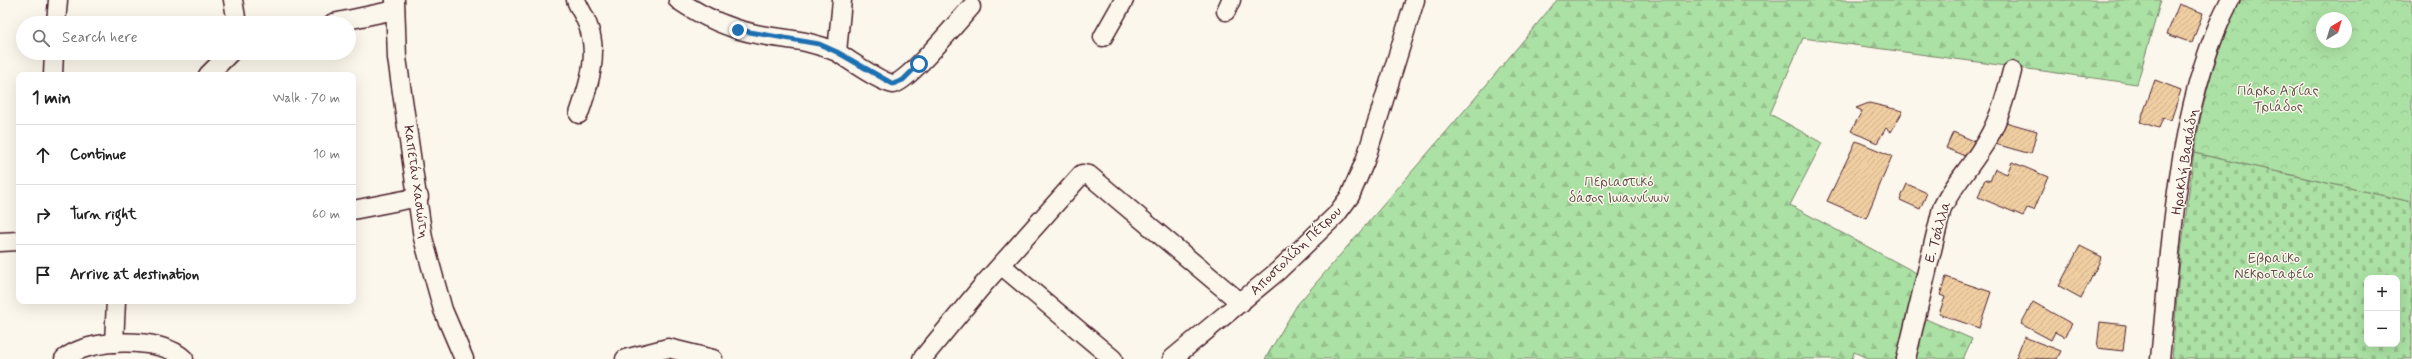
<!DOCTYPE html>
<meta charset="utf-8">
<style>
body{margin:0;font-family:Mynerve,sans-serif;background:#f2f2f2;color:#222}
.controls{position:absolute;right:12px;bottom:12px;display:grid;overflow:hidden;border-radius:8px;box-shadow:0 4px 16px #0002}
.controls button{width:36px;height:36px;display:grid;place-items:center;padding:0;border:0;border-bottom:1px solid #e0e0e0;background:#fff;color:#222;font:20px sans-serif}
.compass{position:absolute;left:2316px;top:12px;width:36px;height:36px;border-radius:50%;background:#fff;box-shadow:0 4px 16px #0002;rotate:38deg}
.stop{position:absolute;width:12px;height:12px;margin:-9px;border:3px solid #1f6fb2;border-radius:50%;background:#fff}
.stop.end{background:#1f6fb2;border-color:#fff;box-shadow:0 1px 4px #0008}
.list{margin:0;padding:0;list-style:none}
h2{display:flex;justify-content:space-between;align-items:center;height:52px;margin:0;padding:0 16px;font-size:17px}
h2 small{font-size:13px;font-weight:400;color:#767676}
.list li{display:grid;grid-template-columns:26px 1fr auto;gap:12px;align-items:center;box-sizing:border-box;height:60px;padding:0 16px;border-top:1px solid #e0e0e0}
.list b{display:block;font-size:15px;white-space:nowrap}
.list em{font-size:13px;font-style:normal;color:#767676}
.icon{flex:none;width:22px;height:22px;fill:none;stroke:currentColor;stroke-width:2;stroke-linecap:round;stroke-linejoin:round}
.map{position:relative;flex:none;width:2412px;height:359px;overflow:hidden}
.search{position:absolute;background:#fff;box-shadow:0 4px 16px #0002;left:16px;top:16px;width:340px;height:44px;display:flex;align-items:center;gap:10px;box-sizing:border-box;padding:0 14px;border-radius:22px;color:#767676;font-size:15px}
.panel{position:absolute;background:#fff;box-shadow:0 4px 16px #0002;left:16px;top:72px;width:340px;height:232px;border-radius:8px}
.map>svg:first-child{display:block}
.forest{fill:url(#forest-firs);stroke:#7a8068}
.cemetery{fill:url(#cemetery-stones);stroke:#7a8068;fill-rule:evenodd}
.park{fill:url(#park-crowns);stroke:#7a8068;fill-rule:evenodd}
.building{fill:url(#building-hatch);stroke:#4a1f2b}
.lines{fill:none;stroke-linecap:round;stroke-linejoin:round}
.minor-casing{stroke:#4a1f2b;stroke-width:21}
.minor{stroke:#fbf7ec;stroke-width:18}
.route{stroke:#1f6fb2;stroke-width:5}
.labels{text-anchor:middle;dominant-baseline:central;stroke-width:3;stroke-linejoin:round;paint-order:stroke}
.park-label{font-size:14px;fill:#625049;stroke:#fbf7ec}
.street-label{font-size:14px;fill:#4a1f2b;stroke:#fbf7ec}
</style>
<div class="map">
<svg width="2412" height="359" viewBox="0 0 2412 359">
<defs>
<pattern id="forest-firs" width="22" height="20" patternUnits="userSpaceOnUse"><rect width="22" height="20" fill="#abe1a4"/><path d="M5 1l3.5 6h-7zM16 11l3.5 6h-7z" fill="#95c18d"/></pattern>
<pattern id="cemetery-stones" width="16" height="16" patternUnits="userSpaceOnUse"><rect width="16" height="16" fill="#abe1a4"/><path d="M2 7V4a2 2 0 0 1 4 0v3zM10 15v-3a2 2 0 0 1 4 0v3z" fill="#95c18d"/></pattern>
<pattern id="park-crowns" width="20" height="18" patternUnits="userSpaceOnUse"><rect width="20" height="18" fill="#abe1a4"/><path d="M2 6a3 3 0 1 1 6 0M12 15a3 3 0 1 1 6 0" fill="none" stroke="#95c18d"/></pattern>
<pattern id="building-hatch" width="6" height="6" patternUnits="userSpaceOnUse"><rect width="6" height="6" fill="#f0cea2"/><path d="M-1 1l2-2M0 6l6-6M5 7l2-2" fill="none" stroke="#cfb08c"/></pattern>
</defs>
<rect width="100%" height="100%" fill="#fbf7ec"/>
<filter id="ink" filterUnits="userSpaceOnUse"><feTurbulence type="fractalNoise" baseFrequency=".025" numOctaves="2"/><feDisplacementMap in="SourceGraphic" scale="8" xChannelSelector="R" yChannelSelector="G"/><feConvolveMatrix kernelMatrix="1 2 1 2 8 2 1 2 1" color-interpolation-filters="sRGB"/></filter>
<g filter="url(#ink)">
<path class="forest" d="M1557,0H2161L2137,84L1803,38L1770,114L1822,143L1790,205L1922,276L1912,313L1972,339L1963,359H1869L1854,352L1852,359H1265L1297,305L1477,96Z"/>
<path class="cemetery" d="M2194,153L2412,202V359H2172L2180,260ZM2367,278H2397V344H2367Z"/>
<path class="park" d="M2241,0H2412V202L2194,153C2203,99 2216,49 2241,0ZM2322,18H2346V42H2322Z"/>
<g class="building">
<path d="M2179,4L2203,13L2192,43L2167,34Z"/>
<path d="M2155,80L2181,90L2171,120L2163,118L2159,128L2140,122Z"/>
<path d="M1869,103L1903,111L1891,132L1886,128L1877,143L1851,131L1862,111L1856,108Z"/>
<path d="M2002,121L2037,131L2031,154L1995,144Z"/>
<path d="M1953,132L1974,141L1967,157L1946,148Z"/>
<path d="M1856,141L1892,156L1866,218L1827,201Z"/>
<path d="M2012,162L2048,177L2034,210L2027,208L2023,216L1978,197L1985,179L1990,181L1995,169L2007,174Z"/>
<path d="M1907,184L1927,193L1920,209L1900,200Z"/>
<path d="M2080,246L2102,257L2081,298L2059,286Z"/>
<path d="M1946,277L1991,292L1979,328L1939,314L1945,297L1940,295Z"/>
<path d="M2033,302L2072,324L2064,337L2055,332L2051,340L2021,324Z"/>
<path d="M2100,322L2126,325L2123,351L2097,348Z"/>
<path d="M2024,337L2061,351L2057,359L2016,358Z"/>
</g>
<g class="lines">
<g class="minor-casing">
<g id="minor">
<path d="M233,0L237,23"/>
<path d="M395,0L397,58L423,238L443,310L464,359"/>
<path d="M576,0C579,8 584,15 587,23C600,54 589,84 579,114"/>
<path d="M678,0C703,17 727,28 756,34C786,40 807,39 837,52L842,0"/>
<path d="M1226,11L1231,0"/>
<path d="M56,23L58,0"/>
<path d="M333,23L395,10"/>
<path d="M1103,37L1124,0"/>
<path d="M837,52C847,59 882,83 893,84C905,85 960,19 971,7"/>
<path d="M53,75L54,53"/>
<path d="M208,75L230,53"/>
<path d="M353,210L419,197"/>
<path d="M0,242L19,241"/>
<path d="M1001,265L1113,359"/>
<path d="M114,343L116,301"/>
<path d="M64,359C87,338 162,336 184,359"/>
<path d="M625,359L668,348L713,359"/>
<path d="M922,359L983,285L1082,174L1089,175L1241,303"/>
<path d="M1172,359L1278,271L1336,215L1350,196L1365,161L1415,0"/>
<path d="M1906,359L1942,208C1952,187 1968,170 1980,151C1997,127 2005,99 2012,71"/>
<path d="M2160,359C2172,244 2176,104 2230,0"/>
</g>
</g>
<use href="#minor" class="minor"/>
</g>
</g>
<g class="lines" filter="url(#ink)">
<path class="route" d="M738,30L819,44L837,52L893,84L903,80L919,64"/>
</g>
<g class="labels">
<g class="park-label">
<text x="2278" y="91">Πάρκο Αγίας<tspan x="2278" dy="16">Τριάδος</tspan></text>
<text x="1619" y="182">Περιαστικό<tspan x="1619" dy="16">δάσος Ιωαννίνων</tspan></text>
<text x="2274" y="258">Εβραϊκο<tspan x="2274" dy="16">Νεκροταφείο</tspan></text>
</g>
<g class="street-label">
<text transform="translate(2185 162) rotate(-81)">Ηρακλή Βασιάδη</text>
<text transform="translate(416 182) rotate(82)">Καπετάν Χασιώτη</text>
<text transform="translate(1938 232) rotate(-74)">Ε. Τσάλλα</text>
<text transform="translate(1296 251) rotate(-44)">Αποστολίδη Πέτρου</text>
</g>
</g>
</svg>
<div class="controls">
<button>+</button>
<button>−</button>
</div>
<svg class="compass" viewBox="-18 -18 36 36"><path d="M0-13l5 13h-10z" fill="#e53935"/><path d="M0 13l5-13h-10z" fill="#767676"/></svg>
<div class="stop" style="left:919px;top:64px"></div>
<div class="stop end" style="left:738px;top:30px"></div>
<div class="search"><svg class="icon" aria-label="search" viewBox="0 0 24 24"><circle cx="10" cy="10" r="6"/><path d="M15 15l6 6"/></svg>Search here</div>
<section class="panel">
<h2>1 min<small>Walk · 70 m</small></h2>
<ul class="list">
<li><svg class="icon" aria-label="ahead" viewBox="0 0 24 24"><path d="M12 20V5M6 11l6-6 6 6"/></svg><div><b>Continue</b></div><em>10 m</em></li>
<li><svg class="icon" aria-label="right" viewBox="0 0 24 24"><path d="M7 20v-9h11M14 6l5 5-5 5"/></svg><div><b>Turn right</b></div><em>60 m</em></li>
<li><svg class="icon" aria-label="arrive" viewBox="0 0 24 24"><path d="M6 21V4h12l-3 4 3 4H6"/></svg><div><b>Arrive at destination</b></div></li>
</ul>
</section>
</div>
